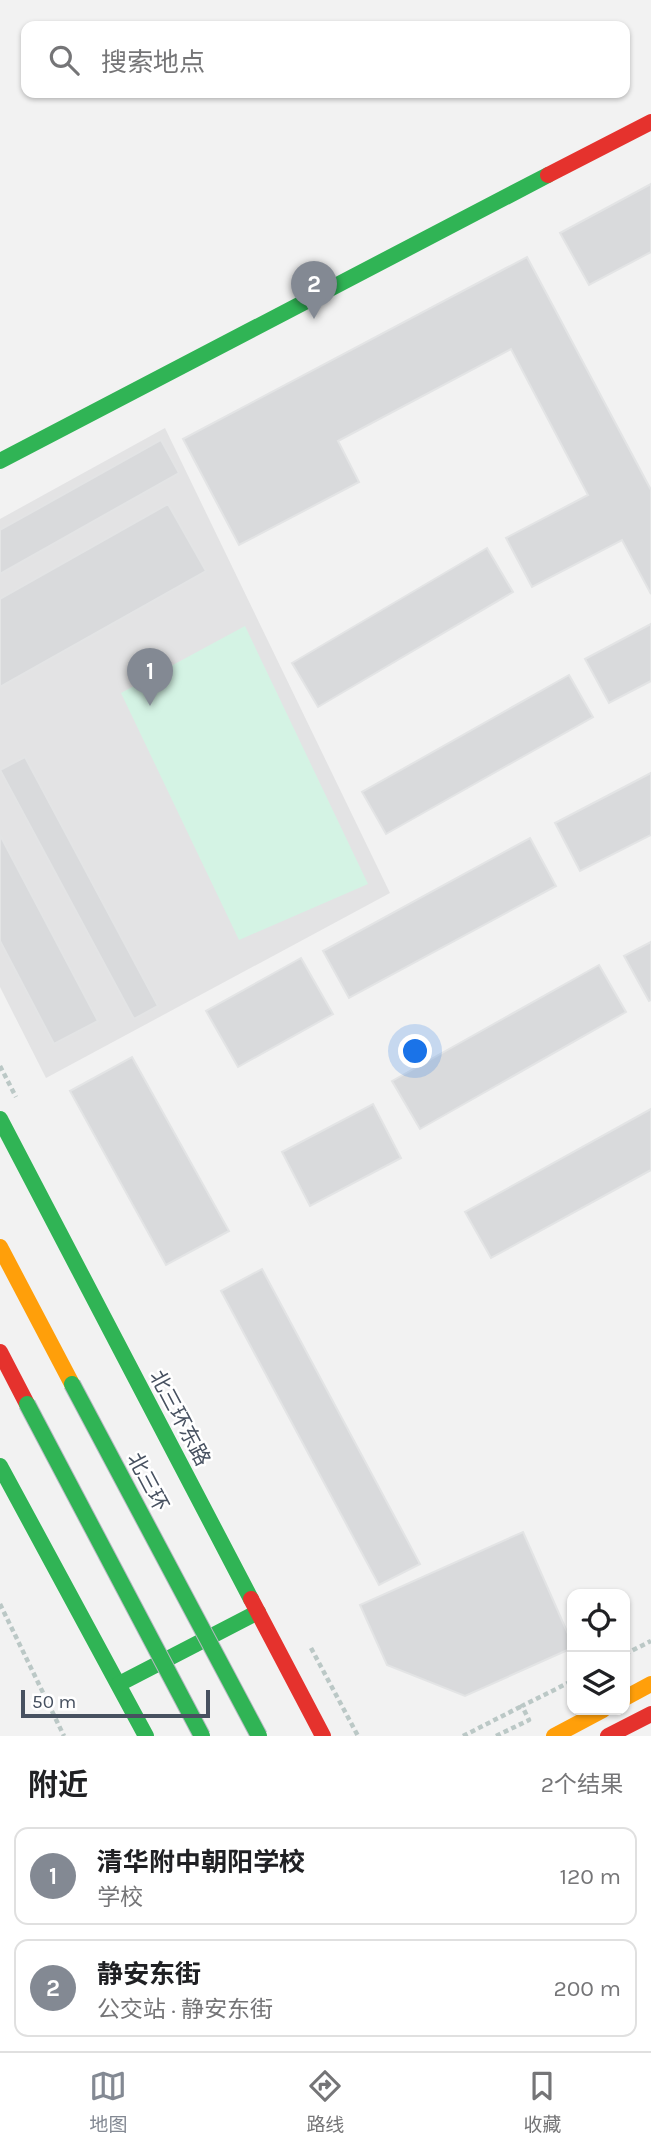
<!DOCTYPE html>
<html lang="zh">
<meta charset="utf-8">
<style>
body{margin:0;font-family:Karla,"Noto Sans SC",sans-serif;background:#f6f6f6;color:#202124}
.controls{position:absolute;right:21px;bottom:21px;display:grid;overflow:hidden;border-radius:14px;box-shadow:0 2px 5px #0004}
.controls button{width:63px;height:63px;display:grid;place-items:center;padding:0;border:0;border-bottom:2px solid #e0e0e0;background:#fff;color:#202124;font:35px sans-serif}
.scale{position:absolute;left:21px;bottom:18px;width:189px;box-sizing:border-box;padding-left:7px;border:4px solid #475160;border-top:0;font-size:19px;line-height:24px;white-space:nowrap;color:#475160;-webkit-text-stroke:5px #fff;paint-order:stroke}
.you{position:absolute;left:416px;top:1052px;width:24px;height:24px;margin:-18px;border:5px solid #fff;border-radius:50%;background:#1a73e8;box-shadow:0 0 0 10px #1a73e833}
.badge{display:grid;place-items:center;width:46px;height:46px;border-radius:50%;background:#838993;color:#fff;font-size:23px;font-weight:700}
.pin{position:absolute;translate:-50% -58px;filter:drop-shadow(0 2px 4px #0008)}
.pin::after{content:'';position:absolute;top:37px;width:24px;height:21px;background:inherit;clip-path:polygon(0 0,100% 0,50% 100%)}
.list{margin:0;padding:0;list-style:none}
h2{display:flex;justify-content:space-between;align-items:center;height:91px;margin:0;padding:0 28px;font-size:30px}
h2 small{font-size:23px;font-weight:400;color:#757577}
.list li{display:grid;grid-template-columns:46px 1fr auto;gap:21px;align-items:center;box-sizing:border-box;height:98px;margin:0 14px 14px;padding:0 14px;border:2px solid #e0e0e0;border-radius:14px}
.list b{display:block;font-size:26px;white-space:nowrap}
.list p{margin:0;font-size:23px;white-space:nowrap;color:#757577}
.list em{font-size:23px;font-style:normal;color:#757577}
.icon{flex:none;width:38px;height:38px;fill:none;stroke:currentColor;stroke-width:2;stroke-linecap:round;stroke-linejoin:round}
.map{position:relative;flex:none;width:651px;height:1736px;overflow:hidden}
.search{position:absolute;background:#fff;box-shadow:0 2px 5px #0004;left:21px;right:21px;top:21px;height:77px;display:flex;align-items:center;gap:18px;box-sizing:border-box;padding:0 24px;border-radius:14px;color:#757577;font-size:26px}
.sheet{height:315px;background:#fff}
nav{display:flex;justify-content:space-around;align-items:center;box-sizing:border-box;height:98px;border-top:2px solid #e0e0e0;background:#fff;font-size:19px;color:#757577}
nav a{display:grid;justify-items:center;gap:4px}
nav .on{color:#838993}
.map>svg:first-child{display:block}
.education{fill:#e3e3e4}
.green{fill:#d4f3e4}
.building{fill:#d9dadc;stroke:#e3e4e5;stroke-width:2}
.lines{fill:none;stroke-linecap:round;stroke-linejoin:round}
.path{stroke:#bbc8c6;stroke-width:4.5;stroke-dasharray:5 3.5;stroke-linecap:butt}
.fast{stroke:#30b455;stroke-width:16}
.slow{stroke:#ff9f0a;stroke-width:16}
.jam{stroke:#e5322d;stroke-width:16}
.fast-bridge-casing{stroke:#b6bac2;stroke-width:18;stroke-linecap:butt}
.fast-bridge{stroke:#30b455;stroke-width:16}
.labels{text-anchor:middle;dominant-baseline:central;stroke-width:5;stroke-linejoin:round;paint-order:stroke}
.street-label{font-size:21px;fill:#475160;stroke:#fff}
</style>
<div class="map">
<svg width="651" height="1736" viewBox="0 0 651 1736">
<rect width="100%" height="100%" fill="#f2f2f2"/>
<path class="education" d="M165,428L390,893L46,1078L0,987V519Z"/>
<path class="green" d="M245,626L368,884L239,940L121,693Z"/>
<g class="building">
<path d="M651,184V252L589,285L560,233Z"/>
<path d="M527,257L651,490V594L622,540L532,587L506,538L588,495L511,349L338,441L359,482L239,545L183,439Z"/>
<path d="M161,440L179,473L0,574V530Z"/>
<path d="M168,504L206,571L0,687V599Z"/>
<path d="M487,548L513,592L318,707L292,663Z"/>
<path d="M651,624V681L609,703L585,659Z"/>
<path d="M569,675L593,717L386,834L362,792Z"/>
<path d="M25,757L158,1006L134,1019L0,770Z"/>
<path d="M651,773V835L580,871L555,823Z"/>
<path d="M0,835L98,1021L54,1044L0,941Z"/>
<path d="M530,838L556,886L349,998L323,951Z"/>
<path d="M651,942V1000L649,1001L624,956Z"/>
<path d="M301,958L333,1014L238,1067L206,1011Z"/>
<path d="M599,965L626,1012L420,1129L392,1081Z"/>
<path d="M132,1057L229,1231L166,1265L70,1091Z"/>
<path d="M373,1104L401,1158L310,1206L282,1152Z"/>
<path d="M651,1109V1170L491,1258L465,1212Z"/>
<path d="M262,1269L420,1564L379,1585L221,1291Z"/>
<path d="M523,1532L572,1643V1648L465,1696L387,1665L360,1605Z"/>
</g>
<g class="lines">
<g class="path">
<path d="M0,1066L16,1097"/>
<path d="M0,1604L64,1736"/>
<path d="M311,1648L358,1736"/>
<path d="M625,1654L651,1641"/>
<path d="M463,1736L522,1706"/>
<path d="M496,1736L529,1720L522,1706L572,1681"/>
</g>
<g class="fast">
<path d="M0,461L548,175"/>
<path d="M0,1119L251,1599"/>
<path d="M0,1466L146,1736"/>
<path d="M119,1684L258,1612"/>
</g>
<g class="slow">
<path d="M0,1247L72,1384"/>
<path d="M625,1698L651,1684"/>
<path d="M554,1736L603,1710"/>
</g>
<g class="jam">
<path d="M548,175L651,122"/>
<path d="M0,1352L27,1404"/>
<path d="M251,1599L323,1736"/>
<path d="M608,1736L651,1714"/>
</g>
<g class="fast-bridge-casing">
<g id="fast-bridge">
<path d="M72,1384L259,1736"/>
<path d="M27,1404L202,1736"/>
</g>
</g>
<use href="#fast-bridge" class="fast-bridge"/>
</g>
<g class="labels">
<g class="street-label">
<text transform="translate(180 1418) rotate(62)">北三环东路</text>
<text transform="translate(148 1482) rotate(62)">北三环</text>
</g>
</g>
</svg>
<div class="controls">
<button><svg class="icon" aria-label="locate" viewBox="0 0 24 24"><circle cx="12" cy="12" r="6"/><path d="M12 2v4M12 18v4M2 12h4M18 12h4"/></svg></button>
<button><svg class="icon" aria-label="layers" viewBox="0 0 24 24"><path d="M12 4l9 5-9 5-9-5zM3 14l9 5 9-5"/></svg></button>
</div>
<div class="scale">50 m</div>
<div class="you"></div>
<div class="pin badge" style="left:150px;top:706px">1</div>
<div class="pin badge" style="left:314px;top:319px">2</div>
<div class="search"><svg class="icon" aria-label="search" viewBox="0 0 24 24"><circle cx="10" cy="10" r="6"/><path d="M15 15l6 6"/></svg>搜索地点</div>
</div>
<section class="sheet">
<h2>附近<small>2个结果</small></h2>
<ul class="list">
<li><span class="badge">1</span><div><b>清华附中朝阳学校</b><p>学校</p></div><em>120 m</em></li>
<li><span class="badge">2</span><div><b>静安东街</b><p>公交站 · 静安东街</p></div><em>200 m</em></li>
</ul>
</section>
<nav>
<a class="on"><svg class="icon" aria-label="map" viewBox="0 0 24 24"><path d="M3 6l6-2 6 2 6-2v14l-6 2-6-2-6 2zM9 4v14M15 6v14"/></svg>地图</a>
<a><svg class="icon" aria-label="directions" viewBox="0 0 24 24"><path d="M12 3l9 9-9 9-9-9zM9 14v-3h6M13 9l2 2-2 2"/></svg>路线</a>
<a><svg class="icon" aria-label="saved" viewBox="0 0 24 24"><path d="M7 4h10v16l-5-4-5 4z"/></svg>收藏</a>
</nav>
